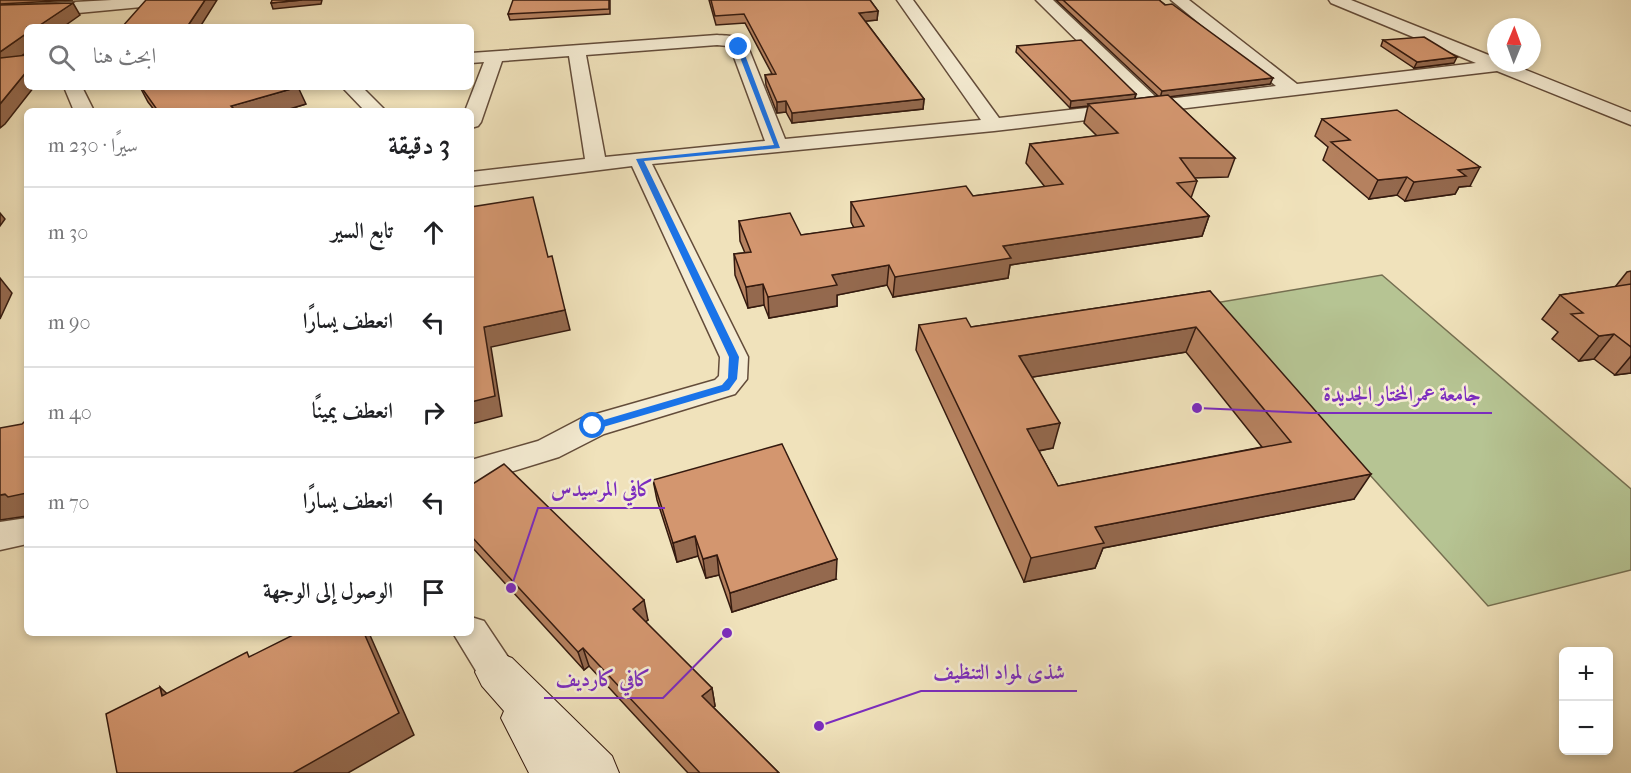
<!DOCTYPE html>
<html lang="ar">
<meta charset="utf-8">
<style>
body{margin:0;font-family:"IM FELL French Canon",Amiri,serif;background:#f6f6f6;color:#202124;direction:rtl}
.controls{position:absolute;right:18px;bottom:18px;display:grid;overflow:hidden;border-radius:9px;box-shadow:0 3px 9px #0003}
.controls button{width:54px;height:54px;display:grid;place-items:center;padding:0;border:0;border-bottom:2px solid #e0e0e0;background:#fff;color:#202124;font:30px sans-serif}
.compass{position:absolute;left:1487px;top:18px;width:54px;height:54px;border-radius:50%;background:#fff;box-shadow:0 3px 9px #0003;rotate:1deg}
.stop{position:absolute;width:18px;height:18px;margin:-14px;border:4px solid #1a73e8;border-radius:50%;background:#fff}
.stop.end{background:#1a73e8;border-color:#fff;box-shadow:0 2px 6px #0008}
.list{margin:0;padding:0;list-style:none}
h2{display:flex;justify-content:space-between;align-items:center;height:78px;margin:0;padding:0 24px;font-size:26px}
h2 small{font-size:20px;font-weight:400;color:#757577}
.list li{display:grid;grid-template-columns:39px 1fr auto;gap:18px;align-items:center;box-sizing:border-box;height:90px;padding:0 24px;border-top:2px solid #e0e0e0}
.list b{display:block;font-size:22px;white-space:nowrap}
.list em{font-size:20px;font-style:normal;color:#757577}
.icon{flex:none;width:33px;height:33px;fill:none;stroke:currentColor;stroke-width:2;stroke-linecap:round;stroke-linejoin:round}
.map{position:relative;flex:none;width:1631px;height:773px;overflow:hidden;direction:ltr}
.search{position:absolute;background:#fff;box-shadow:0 3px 9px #0003;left:24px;top:24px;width:450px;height:66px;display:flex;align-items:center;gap:15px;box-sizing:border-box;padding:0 21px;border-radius:9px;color:#757577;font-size:22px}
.panel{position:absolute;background:#fff;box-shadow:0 3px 9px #0003;left:24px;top:108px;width:450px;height:528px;border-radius:9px;direction:rtl}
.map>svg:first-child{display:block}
.green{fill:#b6c493;stroke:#756f51;stroke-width:1.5}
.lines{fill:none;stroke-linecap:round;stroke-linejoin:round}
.street-casing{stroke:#634c3a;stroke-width:3}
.secondary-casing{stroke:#341a0f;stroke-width:2}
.street{fill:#f5ecd3;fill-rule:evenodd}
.secondary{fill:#f5ecd3;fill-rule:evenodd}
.wall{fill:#b5815f;stroke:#341a0f;stroke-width:1.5;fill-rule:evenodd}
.shaded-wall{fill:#94694e;stroke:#341a0f;stroke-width:1.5}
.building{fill:#d3966f;stroke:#341a0f;stroke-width:1.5;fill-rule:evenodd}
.route{fill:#1a73e8}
.leader{fill:none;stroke:#7b2cbf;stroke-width:2}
.callout-dot{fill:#7b2cbf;stroke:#f5ecd3;stroke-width:2}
.callout-label{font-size:21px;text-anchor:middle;font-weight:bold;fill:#7b2cbf;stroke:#f5ecd3;stroke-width:5;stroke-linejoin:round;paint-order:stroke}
</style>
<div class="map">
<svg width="1631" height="773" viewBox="0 0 1631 773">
<rect width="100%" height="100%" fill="#f0e2bb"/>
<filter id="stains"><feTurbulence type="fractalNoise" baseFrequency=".00333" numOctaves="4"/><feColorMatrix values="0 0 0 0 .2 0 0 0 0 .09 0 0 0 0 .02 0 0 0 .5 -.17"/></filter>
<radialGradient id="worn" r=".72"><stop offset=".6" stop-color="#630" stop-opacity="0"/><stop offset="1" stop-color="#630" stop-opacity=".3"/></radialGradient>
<path class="green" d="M1382,275L1631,489V570L1488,606L1215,303Z"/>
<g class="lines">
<g class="street-casing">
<g id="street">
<path d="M112,0H171L163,5L78,13L0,16V6Z"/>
<path d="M897,0H913L999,118L1139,102L1036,0H1053L1159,100L1276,86L1171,0H1189L1297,84L1476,63L1331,3L1329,0H1351L1496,58V63H1508L1631,112V125L1497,71L994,131L652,164L748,357L747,379L735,394L604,434L559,457L471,484V460L538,441L582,418L715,380L719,376L720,357L632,166L471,186V172L585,159L569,56L502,61L481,122L478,126L471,128V111H465L484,62L471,63V53L717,35C731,36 739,35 748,47L785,139L981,120ZM717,45L728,46L731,49L765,141L605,157L586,55Z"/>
<path d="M64,87H82L94,111H74Z"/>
<path d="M342,87H362L386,111H365Z"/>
<path d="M27,518V544L0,550V522Z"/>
<path d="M471,617L484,621L510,660L516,672L510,684L497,689L484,684L453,633H471Z"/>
</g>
</g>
<g class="secondary-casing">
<path id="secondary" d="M497,652L512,658L612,756L619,773H529L501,718L504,711L482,686L475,672L482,658Z"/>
</g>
<use href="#street" class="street"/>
<use href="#secondary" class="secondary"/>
</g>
<g class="wall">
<path d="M0,0H73L0,4Z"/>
<path d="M610,0V14L510,20L508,14Z"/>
<path d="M709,0H870L878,11L877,20L865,21L924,99L923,109L792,123L786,112L777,113L766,85L765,75L772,74L745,23L716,25Z"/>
<path d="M1056,0H1159L1270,84L1169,96L1235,158L1228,177L1194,178L1197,181L1191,198L1209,216L1202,236L1010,265L1008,278L893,297L887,285L837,295V306L769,318L764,305L748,308L735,275L734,254L745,253L740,241L739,221L801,235L854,228L851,222V202L973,196L1045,187L1026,163L1030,144L1097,136L1084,123L1088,106L1070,108L1016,52L1017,46L1136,94L1135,99L1158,96Z"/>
<path d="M1383,40L1454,63L1414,68L1381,46Z"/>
<path d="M140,87L306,104L283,111H155L148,102Z"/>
<path d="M1322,119L1470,186L1459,187L1455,194L1405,201L1397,195L1369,199L1323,160L1328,147L1315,136Z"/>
<path d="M1631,271V373L1615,375L1594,359L1579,361L1552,339L1558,332L1542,319L1560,295L1615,287L1627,272Z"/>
<path d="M1210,291L1354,499L1103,548L1095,568L1024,582L916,350L919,325L971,327ZM1186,352L1262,447L1058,486L1039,451L1053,448L1032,377Z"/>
<path d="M653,480L836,579L732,612L719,575L706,578L698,556L677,562L657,500Z"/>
<path d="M471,485L648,620L645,622L712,688L715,706L713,707L779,773H688L589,666L584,670L471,546Z"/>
</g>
<g class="shaded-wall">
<path d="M205,0H217L200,27H187Z"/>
<path d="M302,0H322L321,4L273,9L271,3Z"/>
<path d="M73,3L80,15L63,27H37Z"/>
<path d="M878,11L877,20L858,22L859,13Z"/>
<path d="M27,33V52L0,71V52Z"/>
<path d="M1457,57L1454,63L1414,68L1417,62Z"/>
<path d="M27,71V87H34L5,124L0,128V104Z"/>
<path d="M1273,78L1270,84L1160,98L1162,91Z"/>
<path d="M298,87L306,104L283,111H233L231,106Z"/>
<path d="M1136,94L1134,100L1088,104V106L1070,108L1071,101Z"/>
<path d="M924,99L923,109L792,123V113Z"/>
<path d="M786,101V112L777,113V102Z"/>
<path d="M1480,167L1470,186L1459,187L1455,194L1405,201L1414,182L1458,170Z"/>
<path d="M1407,177L1397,195L1369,199L1378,180Z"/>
<path d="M0,213L5,219L0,226Z"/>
<path d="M1209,216L1202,236L1010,265L1008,278L893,297L895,277L1003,246Z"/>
<path d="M889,265L887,285L837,295V306L769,318L768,297L832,275Z"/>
<path d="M0,278L12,293L0,319Z"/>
<path d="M763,284L764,305L748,308L746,287Z"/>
<path d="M565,310L570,330L491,347L502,416L471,424V402L484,327Z"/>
<path d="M1196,327L1186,352L1014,380L1019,356Z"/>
<path d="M1614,334L1594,359L1579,361L1599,336Z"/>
<path d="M1631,356V373L1615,375Z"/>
<path d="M1060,423L1053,448L1021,454L1027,429Z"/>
<path d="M1371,474L1354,499L1103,548L1095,568L1024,582L1031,558L1095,527Z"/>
<path d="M27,493V516L0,520V495Z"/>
<path d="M695,536L698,556L677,562L673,543Z"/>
<path d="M717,555L719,575L706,578L703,559Z"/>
<path d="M837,559L836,579L732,612L730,593Z"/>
<path d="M644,600L648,620L638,628L633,609Z"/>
<path d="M364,633H369L414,735L348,773H293Z"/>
<path d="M583,648L589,666L584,670L578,652Z"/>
<path d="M160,687L183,709L162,696Z"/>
<path d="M712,688L715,706L705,714L702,696Z"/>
</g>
<g class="building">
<path d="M146,0H205L187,27H122Z"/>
<path d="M272,0H302L271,3Z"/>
<path d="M513,0H609V9L508,14Z"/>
<path d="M711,0H870L878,11L859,13L924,99L792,113L786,101L777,102L765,75L776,74L744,14L715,16Z"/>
<path d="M1063,0H1159L1165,5L1172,4L1273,78L1162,91Z"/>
<path d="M73,3L37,27H27V33L0,52V5Z"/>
<path d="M1424,37L1457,57L1417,62L1383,40Z"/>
<path d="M1081,40L1136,94L1071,101L1017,46Z"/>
<path d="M27,55V71L0,104V58Z"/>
<path d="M141,87H298L231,106L236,111H158Z"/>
<path d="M1168,95L1235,158H1180L1197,181L1177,183L1209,216L1003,246L1011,258L895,277L889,265L832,275L837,285L768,297L763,284L746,287L734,254L751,252L739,221L790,213L801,235L864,226L851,202L966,186L973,196L1063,184L1030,144L1118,133L1088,104Z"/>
<path d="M1397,110L1480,167L1458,170L1466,176L1414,182L1407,177L1378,180L1331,142L1350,140L1322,119Z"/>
<path d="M533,197L548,257L552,256L565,310L484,327L495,396L471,402V207Z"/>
<path d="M1631,284V347L1614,334L1599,336L1571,314L1583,313L1560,295Z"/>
<path d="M1210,291L1371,474L1095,527L1104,543L1031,558L919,325L966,318L971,327ZM1196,327L1291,442L1058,486L1027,429L1060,423L1019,356Z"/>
<path d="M27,420V493L8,497L5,494L0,495V428L22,424L25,421Z"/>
<path d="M782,444L837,559L730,593L717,555L703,559L695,536L673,543L653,480Z"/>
<path d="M504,464L644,600L633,609L712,688L702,696L779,773H700L583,648L578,652L471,536V485Z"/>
<path d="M297,633H364L399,713L293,773H117L106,714L160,687L162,696L247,652L249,657Z"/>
</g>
<path class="route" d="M739,45L742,47L780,148L644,161L739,357L737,379L729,390L593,430L590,429V424L722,385L728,378L729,357L636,159L774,145L736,47Z"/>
<path class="leader" d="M1197 408L1311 413H1492M511 588L538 508H665M819 726L921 691H1077M727 633L663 698H544"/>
<g class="callout-dot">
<circle cx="1197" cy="408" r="6"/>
<circle cx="511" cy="588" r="6"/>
<circle cx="819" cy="726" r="6"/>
<circle cx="727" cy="633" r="6"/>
</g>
<g class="callout-label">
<text x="1402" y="401">جامعة عمرالمختار الجديدة</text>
<text x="602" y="496">كافي المرسيدس</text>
<text x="999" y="679">شذى لمواد التنظيف</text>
<text x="603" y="686">كافي كارديف</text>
</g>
<rect width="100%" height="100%" filter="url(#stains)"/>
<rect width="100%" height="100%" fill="url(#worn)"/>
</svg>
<div class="controls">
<button>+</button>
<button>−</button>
</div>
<svg class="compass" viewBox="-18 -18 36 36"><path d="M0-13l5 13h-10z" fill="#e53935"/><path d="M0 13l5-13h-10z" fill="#757577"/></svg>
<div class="stop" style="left:593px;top:426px"></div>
<div class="stop end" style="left:739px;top:47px"></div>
<div class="search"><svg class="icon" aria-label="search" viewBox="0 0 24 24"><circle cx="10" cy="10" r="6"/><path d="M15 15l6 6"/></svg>ابحث هنا</div>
<section class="panel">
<h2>3 دقيقة<small>سيرًا · 230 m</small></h2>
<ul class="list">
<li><svg class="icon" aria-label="ahead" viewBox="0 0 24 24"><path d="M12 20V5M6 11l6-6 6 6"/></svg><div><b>تابع السير</b></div><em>30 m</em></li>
<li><svg class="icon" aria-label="left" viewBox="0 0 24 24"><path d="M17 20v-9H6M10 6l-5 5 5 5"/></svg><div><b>انعطف يسارًا</b></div><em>90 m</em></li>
<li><svg class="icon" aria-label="right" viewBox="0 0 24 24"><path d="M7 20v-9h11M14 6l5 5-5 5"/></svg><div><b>انعطف يمينًا</b></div><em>40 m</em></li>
<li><svg class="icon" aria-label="left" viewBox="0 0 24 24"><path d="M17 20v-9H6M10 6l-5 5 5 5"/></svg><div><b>انعطف يسارًا</b></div><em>70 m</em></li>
<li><svg class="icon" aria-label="arrive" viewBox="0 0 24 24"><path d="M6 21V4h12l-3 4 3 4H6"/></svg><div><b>الوصول إلى الوجهة</b></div></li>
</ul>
</section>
</div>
